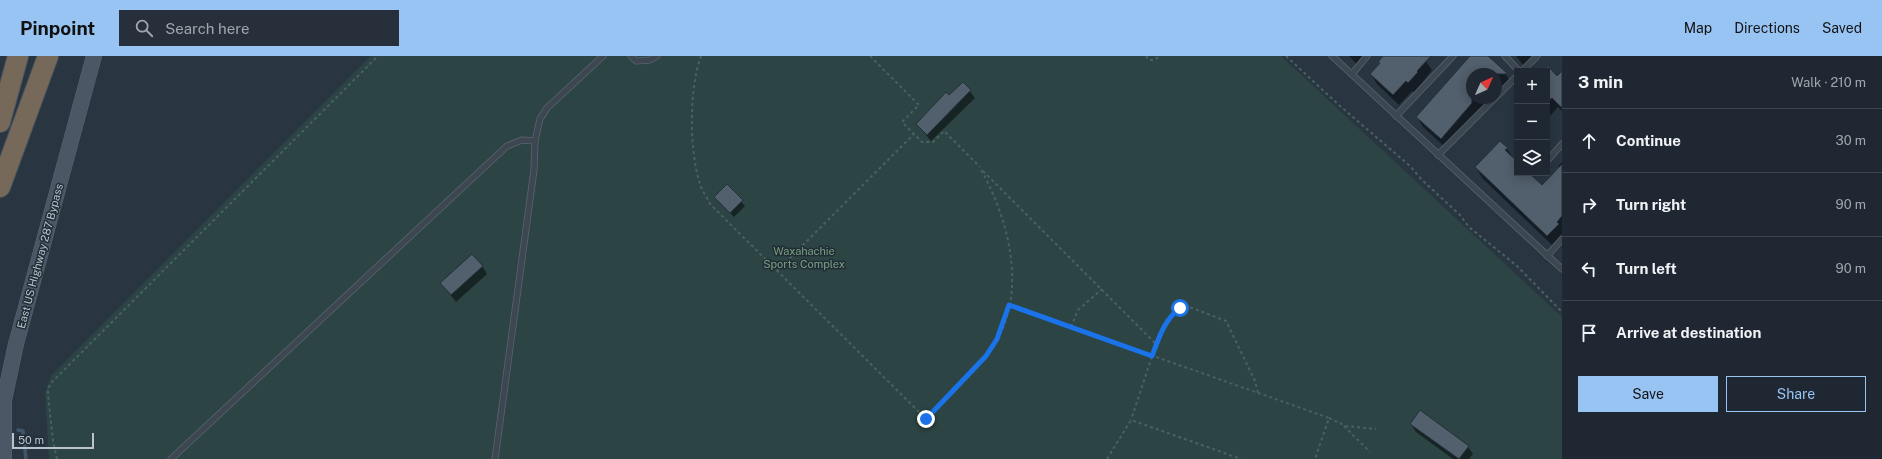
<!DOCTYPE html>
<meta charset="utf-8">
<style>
body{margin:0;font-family:"Public Sans",sans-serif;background:#27303a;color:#f1f3f6}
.controls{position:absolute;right:12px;top:12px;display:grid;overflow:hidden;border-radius:0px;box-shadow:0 2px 10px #0003}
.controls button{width:36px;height:36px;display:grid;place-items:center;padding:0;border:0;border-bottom:1px solid #3c444d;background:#1f2832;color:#f1f3f6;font:20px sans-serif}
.compass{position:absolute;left:1466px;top:12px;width:36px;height:36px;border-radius:50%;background:#1f2832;box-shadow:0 2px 10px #0003;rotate:45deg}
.scale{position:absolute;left:12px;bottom:10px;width:82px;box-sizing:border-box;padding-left:4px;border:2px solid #bac2cb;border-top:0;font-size:11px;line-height:14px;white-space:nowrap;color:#bac2cb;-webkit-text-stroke:3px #212d37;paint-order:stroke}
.stop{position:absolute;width:12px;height:12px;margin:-9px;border:3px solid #1a73e8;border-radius:50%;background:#fff}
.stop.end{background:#1a73e8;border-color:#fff;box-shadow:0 1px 4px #0008}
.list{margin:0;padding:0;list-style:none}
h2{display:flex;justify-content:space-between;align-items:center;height:52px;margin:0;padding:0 16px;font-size:17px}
h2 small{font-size:13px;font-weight:400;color:#a1a6ac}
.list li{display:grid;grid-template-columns:26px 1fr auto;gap:12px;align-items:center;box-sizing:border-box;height:64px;padding:0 16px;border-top:1px solid #3c444d}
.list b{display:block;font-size:15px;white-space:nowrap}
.list em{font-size:13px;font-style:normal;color:#a1a6ac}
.actions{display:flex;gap:8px;padding:12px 16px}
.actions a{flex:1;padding:9px 0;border:1px solid #97c4f3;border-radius:0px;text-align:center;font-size:14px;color:#97c4f3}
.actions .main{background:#97c4f3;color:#111}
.icon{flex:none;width:22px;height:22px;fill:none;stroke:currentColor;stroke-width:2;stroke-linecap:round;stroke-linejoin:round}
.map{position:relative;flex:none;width:1562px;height:403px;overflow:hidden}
header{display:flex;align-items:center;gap:24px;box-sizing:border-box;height:56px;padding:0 20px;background:#97c4f3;color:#111}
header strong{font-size:19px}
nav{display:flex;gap:22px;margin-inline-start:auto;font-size:14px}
.search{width:280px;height:36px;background:#27303a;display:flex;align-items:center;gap:10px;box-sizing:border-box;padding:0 14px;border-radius:0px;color:#a1a6ac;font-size:15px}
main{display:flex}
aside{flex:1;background:#1f2832}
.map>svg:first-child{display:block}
.green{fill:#2c4444}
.shadow{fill:#0007}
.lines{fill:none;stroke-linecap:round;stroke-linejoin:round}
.stream{stroke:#40556a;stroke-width:3.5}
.building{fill:#525f6c;stroke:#232f39}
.service-casing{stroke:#5b656f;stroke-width:7}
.secondary-casing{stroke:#5b656f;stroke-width:16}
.motorway-casing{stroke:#47525c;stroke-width:22}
.path{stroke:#4b6061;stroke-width:2;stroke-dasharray:3 3;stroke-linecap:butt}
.service{stroke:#3d4752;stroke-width:5.5}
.secondary{stroke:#4b5764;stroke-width:15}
.motorway{stroke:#77695a;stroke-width:20}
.route{stroke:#1a73e8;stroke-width:5}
.labels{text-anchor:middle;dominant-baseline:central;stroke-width:3;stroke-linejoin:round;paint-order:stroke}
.park-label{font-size:11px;fill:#79a07f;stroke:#212d37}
.street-label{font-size:11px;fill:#bac2cb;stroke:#212d37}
</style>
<header>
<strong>Pinpoint</strong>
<div class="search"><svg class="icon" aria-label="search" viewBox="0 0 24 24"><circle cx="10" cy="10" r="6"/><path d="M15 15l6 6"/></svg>Search here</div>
<nav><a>Map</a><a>Directions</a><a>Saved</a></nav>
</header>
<main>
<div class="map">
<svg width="1562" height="403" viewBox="0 0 1562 403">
<rect width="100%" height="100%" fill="#293642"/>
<path class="green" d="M371,0H1281L1562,261V403H49L45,336L51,320Z"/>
<g class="shadow">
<path d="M1349,0H1369L1359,11Z"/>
<path d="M1385,0H1422L1432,14L1414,37L1412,35L1399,49L1377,28L1371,18Z"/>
<path d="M1471,0H1486L1505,17L1511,27L1504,35L1501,32L1496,37V18H1472V42H1492L1447,93L1423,71L1417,61Z"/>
<path d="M1516,0H1534L1524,10Z"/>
<path d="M1562,17V55L1558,51L1549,61L1547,59V18L1557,21Z"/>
<path d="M963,27L975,42L931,85L917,68Z"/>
<path d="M1507,93L1517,107V117H1527L1542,131L1559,112L1558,110L1562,106V180L1553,190L1482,122L1476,111Z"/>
<path d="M727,130L745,150L734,161L716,141Z"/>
<path d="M482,210L487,218L456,246L441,227Z"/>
<path d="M1411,368L1468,391L1473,398L1469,403H1453L1416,376Z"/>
</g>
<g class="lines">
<path class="stream" d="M18,374L23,375L26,403"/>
</g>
<g class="building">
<path d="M1383,0H1431L1417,15L1418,16L1408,27L1406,25L1393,39L1370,18L1380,7L1378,6Z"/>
<path d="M1470,0H1488L1508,18H1472V47L1441,83L1416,61Z"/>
<path d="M1547,9L1557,20L1562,15V52L1552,42L1547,46Z"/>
<path d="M963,26L971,34L927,79L916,68L946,36L949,39Z"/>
<path d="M1500,85L1508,92L1505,94L1517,105V117H1529L1542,129L1562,108V160L1557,166L1559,168L1547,180L1475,111Z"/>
<path d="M727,128L743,144L730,157L714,141Z"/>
<path d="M472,198L483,210L451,239L440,227Z"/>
<path d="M1420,354L1469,390L1459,403L1410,368Z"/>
</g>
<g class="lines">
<g class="service-casing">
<g id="service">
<path d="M631,0L636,5L650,4L657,0"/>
<path d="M1332,0L1562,213"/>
<path d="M1505,0L1519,15"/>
<path d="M1522,15L1537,0"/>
<path d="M1352,18L1367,0"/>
<path d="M1496,41L1517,20"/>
<path d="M1396,60L1453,0"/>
<path d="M1438,99L1495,42"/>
<path d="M1547,105L1562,88"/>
<path d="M1547,200L1562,183"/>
<path d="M171,403L507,90L522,84L535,85L540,63L547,52L603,0"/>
<path d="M495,403L534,114L535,85"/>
</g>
</g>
<g class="secondary-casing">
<path id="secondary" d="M4,403V344L16,288L94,0"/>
</g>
<g class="motorway-casing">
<g id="motorway">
<path d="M0,66L18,0"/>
<path d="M0,131L48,0"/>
</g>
</g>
<g class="path">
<path d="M701,0C689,33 689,94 700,128C702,135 707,141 710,148L926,363C950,339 979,314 997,284C1027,232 1008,161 980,112"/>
<path d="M870,0L919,49L902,66L922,86H933L944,75L980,111"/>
<path d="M1146,0L1149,4H1154L1160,0"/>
<path d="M1286,0L1340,50L1410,110L1422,124L1459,158L1469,171L1517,210L1562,256"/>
<path d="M983,115L1156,288L1131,364"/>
<path d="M777,215L914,78"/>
<path d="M1009,249L1329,362L1315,403"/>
<path d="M1071,271L1078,254L1102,233"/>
<path d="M1156,288C1163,272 1169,257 1187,250L1226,265L1255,325L1258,337"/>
<path d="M1329,362L1346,370L1376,373"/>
<path d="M1344,370L1370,396"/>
<path d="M57,403L53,385L48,339V333L51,327L378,0"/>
<path d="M1107,403L1131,364L1241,403"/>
</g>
<use href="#service" class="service"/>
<use href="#secondary" class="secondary"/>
<use href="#motorway" class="motorway"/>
</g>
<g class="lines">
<path class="route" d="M926,363L986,300L997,283L1009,249L1152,300C1159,282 1164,264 1180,252"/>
</g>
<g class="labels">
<g class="park-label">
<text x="804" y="195">Waxahachie<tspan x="804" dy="13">Sports Complex</tspan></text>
</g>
<g class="street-label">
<text transform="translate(40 200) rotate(-75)">East US Highway 287 Bypass</text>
</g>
</g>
</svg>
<div class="controls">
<button>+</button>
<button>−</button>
<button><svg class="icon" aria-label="layers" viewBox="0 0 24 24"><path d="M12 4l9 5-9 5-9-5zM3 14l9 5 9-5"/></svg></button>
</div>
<svg class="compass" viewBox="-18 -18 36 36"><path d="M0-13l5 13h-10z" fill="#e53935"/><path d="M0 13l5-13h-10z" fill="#a1a6ac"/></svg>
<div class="scale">50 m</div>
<div class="stop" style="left:1180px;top:252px"></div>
<div class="stop end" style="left:926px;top:363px"></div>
</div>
<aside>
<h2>3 min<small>Walk · 210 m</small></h2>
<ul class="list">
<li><svg class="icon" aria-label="ahead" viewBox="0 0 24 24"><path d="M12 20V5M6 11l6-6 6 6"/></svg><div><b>Continue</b></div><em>30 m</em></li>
<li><svg class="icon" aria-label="right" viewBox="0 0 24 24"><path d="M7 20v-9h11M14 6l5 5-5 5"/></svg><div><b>Turn right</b></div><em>90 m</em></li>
<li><svg class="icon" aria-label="left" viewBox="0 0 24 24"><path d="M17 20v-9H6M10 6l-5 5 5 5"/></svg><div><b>Turn left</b></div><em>90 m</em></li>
<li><svg class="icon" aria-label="arrive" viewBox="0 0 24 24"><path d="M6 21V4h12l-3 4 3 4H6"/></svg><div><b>Arrive at destination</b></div></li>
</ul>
<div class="actions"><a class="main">Save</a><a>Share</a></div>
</aside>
</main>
